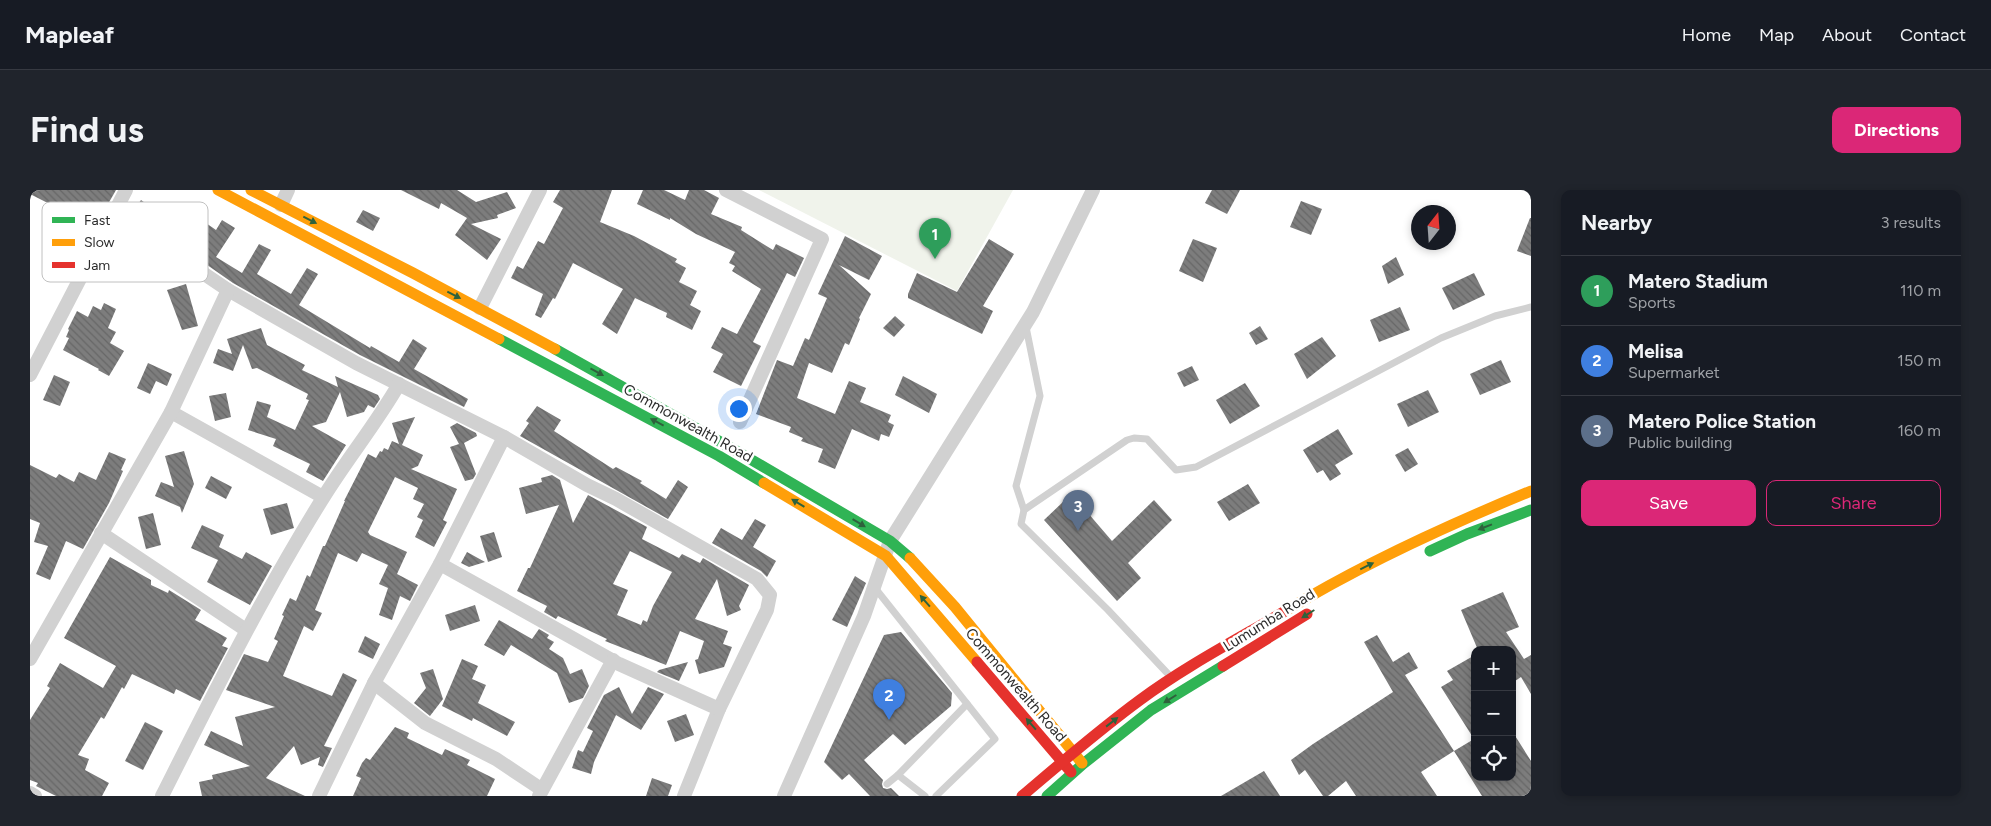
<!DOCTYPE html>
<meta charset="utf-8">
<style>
body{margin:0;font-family:Figtree,sans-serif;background:#20242c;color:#f1f3f6}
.controls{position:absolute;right:15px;bottom:15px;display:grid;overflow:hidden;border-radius:10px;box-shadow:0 2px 8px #0003}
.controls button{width:45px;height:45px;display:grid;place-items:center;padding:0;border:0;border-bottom:1px solid #363941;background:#171b24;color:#f1f3f6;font:25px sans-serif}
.compass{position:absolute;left:1381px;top:15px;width:45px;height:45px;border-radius:50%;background:#171b24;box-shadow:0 2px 8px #0003;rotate:17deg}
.you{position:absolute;left:708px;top:218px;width:18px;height:18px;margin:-12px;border:4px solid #fff;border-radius:50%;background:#1a73e8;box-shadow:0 0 0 8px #1a73e833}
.badge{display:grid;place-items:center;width:32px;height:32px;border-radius:50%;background:#db2777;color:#fff;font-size:16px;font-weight:700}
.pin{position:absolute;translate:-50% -41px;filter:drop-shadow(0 1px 2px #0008)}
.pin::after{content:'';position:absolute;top:26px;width:18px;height:15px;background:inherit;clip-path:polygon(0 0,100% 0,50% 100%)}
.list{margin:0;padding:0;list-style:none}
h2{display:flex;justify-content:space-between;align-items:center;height:65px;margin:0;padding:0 20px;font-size:21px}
h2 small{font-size:16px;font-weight:400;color:#9ea1a6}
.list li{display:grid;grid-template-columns:32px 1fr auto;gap:15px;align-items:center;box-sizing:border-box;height:70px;padding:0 20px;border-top:1px solid #363941}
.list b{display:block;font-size:19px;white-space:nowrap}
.list p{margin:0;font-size:16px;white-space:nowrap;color:#9ea1a6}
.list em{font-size:16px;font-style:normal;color:#9ea1a6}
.actions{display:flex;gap:10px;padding:15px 20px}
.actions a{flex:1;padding:11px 0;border:1px solid #db2777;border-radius:10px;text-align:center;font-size:18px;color:#db2777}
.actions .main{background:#db2777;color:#fff}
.icon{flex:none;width:28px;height:28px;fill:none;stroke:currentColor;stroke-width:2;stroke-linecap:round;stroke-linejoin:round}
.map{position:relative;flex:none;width:1501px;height:606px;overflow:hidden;border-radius:10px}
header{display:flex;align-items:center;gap:30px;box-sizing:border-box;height:70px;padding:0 25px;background:#171b24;border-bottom:1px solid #363941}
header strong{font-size:24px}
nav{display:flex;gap:28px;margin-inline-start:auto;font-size:18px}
.intro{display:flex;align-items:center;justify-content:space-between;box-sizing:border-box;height:120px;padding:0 30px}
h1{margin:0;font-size:35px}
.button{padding:12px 22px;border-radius:10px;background:#db2777;color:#fff;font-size:18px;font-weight:700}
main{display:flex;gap:30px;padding:0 30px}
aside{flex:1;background:#171b24;border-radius:10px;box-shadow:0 2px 8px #0003}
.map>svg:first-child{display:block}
.pitch{fill:#f0f3eb}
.building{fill:url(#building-back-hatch);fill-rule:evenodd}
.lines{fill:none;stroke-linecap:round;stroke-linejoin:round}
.lane{stroke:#d1d1d1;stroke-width:7}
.street{stroke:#d1d1d1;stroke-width:14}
.fast{stroke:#30b455;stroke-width:11}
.slow{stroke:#ff9f0a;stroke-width:11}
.jam{stroke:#e5322d;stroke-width:11}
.oneway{fill:#2e623c}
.labels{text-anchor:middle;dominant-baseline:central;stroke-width:5;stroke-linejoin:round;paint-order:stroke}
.street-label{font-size:15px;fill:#2c2c2c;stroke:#fff}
.key{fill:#fff;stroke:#c0c0c0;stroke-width:1}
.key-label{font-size:14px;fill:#2c2c2c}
</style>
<header>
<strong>Mapleaf</strong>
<nav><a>Home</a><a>Map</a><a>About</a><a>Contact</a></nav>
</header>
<div class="intro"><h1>Find us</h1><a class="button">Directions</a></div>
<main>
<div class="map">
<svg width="1501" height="606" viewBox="0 0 1501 606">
<defs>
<pattern id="building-back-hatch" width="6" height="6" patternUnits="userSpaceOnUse" patternTransform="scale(1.25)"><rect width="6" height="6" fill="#7d7d7d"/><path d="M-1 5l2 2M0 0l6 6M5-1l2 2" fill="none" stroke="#676767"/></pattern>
</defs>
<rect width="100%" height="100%" fill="#fff"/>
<path class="pitch" d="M729,0H983L927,101Z"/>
<g class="building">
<path d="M0,0H86L65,37L0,4Z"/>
<path d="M371,0H427L446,12L477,2L486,18L467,25L468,28L441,34L471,49L457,70L425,45L437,28L411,13L409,19Z"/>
<path d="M530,0H582L570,32L604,46L647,69L645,72L656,78L649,92L667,101L660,115L671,121L662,140L636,127L637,123L605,108L587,144L572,134L593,99L543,73L525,109L523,108L511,128L505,125L513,104L481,88L487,76L493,79L508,51L514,54L533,18L523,12Z"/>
<path d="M613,0H634L655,10L659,0H674L689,8L681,24L712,37L711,40L743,60L746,54L774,68L765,87L757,83L723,152L731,156L711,196L683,182L693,164L681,158L692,137L707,144L731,99L702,81L705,76L699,73L705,62L666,44L640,28V30L607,14Z"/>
<path d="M1182,0H1210L1197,24L1175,13Z"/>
<path d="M111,10L132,25L136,19L170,43L176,33L186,40L192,30L205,38L186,67L212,83L229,54L241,60L227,84L261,104L277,78L288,84L269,115L340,158L341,156L369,172L383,149L397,158L384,179L438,209L434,217L330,165L203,93L104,24V20Z"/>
<path d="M1271,11L1292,19L1281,45L1260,37Z"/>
<path d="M333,20L350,28L343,41L326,32Z"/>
<path d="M1500,28H1501V66L1487,61Z"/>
<path d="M815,46L852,66L839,90L809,75L841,104L829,128L830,129L819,155L815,153L802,183L779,173L767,208L805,224L819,191L836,198L830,212L861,225L858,232L864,235L859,247L851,244L849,251L822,239L805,279L788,272L793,259L771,251L773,248L759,242L761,237L726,224L747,170L763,176L775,148L779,150L797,108L788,104Z"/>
<path d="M959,49L984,64L953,116L963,121L952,144L878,108V104L887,83L927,102Z"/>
<path d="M1163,49L1187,58L1173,92L1149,81Z"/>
<path d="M1366,67L1374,85L1358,94L1352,76Z"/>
<path d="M1444,83L1455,105L1423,120L1412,98Z"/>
<path d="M156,94L168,136L152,140L137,100Z"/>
<path d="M74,113L86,119L78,138L86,142L80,153L94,161L79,186L68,180L69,179L33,160L39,148L36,147L39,140L38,139L47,121L58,127L63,116L71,120Z"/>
<path d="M1370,117L1380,140L1349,152L1340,130Z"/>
<path d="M865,126L875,135L864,147L853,138Z"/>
<path d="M1230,136L1238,149L1226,155L1219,143Z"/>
<path d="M231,138L237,155L275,175L272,180L308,197L305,186L348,205L350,209L344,218L338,215L334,222L317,227L310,202L296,232L282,236L316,255L293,291L276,282L280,274L243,256L246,249L218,240L227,211L241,215L237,227L265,240L279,210L276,209L278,204L227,178L222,179L213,155L203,181L183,173L188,159L202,164L197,149Z"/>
<path d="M1292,147L1306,166L1277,189L1264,164Z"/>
<path d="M1471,170L1481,192L1450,205L1440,184Z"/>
<path d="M118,173L142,184L137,196L126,191L120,204L107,198Z"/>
<path d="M1162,176L1169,190L1154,197L1147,183Z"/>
<path d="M24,185L40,192L30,216L13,210Z"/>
<path d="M873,186L907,204L899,223L865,205Z"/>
<path d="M1215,193L1230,216L1200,234L1186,210Z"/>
<path d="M1398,200L1409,222L1378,237L1367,214Z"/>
<path d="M196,203L201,227L185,231L179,206Z"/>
<path d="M507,216L531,230L524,241L583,279L586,277L612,291L610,293L636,309L648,290L658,297L638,329L490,246L499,233L496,231Z"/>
<path d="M385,227L372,255L393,265L388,276L381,279L427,299L413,330L417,332L404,357L385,347L393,330L387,327L394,314L383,309L388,298L365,287L338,342L340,345L377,362L367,384L388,395L380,411L370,406L362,430L349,425L358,398L349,394L358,375L332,363L327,372L308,363L285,420L292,423L283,441L274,436L253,486L302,506L313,483L327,490L294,556L302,558L293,577L288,575L290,567L271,575L264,556L236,588L275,606H172L169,592L183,589L182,585L220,576L174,555L181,541L213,556L205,527L245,517L196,500L214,464L238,472L248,451L244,449L254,426L252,425L260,408L266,411L277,385L280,387L293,356H295L315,311H314L338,264L346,268L350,261L352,262L354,258L358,260L362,251L369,254L362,233Z"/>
<path d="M427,233L446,243L447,246L434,253L446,284L443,289L435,291L420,257L429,254L420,237Z"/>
<path d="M1308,239L1323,264L1305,275L1311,284L1300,291L1293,280L1287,283L1273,260Z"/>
<path d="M1378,258L1388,274L1375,282L1365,265Z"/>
<path d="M154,261L164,294L152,323L150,317L125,306L131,292L144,297L135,266Z"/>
<path d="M79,262L96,269L91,280L93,281L79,313L53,359L36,351L20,390L6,384L18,356L4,352L10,333L0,329V275L26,288L29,284L44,292L49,282L66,290Z"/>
<path d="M522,285L530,290L543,333L558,305L617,337L612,349L649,368L652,364L670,373L673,368L719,395L709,416L711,420L697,426L687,389L665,429L698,441L693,454L702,457L694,477L669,484L665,470L668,469L674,451L650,441L636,475L575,451L577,449L528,426L526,429L514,422L517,416L487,401L498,378H500L529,315L496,324L489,298L512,292L511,288ZM600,361L642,382L623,416L617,432L613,430L611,435L587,425L598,400L583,394Z"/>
<path d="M181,286L202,297L196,309L175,298Z"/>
<path d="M1218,294L1230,313L1199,331L1187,312Z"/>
<path d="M1124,310L1142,330L1098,373L1111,388L1087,411L1014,330L1034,311L1044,321L1051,315L1082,351Z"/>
<path d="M257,313L264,338L241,345L233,319Z"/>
<path d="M123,323L131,355L116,359L108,327Z"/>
<path d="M725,329L736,335L723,357L746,371L737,387L731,381L682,353L691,338L712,350Z"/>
<path d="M172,335L194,345L189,357L212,369L216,362L242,376L220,415L177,392L188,370L161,358Z"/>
<path d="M464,342L472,367L458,372L450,346Z"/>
<path d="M437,362L455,372L439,377L431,373Z"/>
<path d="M80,367L121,390V395L138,403L139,400L171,420L165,430L197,448L192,456L198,458L170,511L146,499L144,504L102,484L94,499L92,497L74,529L71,527L48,565L59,569L55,580L79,593L72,606H26L6,596L8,593L0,590V530L20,498L17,496L30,473L73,498L86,476L34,448Z"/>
<path d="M825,386L836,393L817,437L802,430Z"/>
<path d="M1473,402L1489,437L1476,442L1494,469L1501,465V504L1491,487L1482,493V460H1448L1431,420Z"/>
<path d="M445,415L450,431L420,441L415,425Z"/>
<path d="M469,430L502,449L509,439L519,445L517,448L524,452L519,459L533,468L540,484L552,479L559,496L553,508L539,513L527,483L481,455L474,466L454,455Z"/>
<path d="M871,442L922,503L921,516L875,555L863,544L834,570L853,590L852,594L853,598L857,599L861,598L869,606H840L819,584L812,590L794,572L854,445Z"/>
<path d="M1347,445L1363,472L1379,462L1388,478L1375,485L1424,561L1391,582L1407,606H1326L1316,591L1298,606H1293L1275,580L1269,585L1261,570L1283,554L1363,502L1334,452Z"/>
<path d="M335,446L350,454L343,469L328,462Z"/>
<path d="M1445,465V587H1482V541L1501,571V606H1452L1424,561L1444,549L1411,497L1423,490L1417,481Z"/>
<path d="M432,469L448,476L442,489L456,495L448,513L485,532L477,546L443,528L442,531L412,516Z"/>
<path d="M658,472L649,491L627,482L629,480Z"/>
<path d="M403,479L413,509L400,526L384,513L396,498L390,483Z"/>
<path d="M589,497L602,524L618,497L634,504L611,540L586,525L564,572L561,584L542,578L548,560L553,562L563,541L557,538L574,505Z"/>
<path d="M656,524L664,545L645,552L637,531Z"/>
<path d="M115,532L133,541L113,580L95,571Z"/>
<path d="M365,537L379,543L377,548L412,565L415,559L440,570L437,575L465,589L457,606H323L331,588L326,586L332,573L336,568L340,570Z"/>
<path d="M1234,581L1250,606H1191Z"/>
<path d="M622,588L642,595L638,606H616Z"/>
</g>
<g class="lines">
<g class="lane">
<path d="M994,320L986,296L1010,206L996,137"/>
<path d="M845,398L965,549L906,606"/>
<path d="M1140,486L1078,420L991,334L994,320L1097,250L1104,248L1117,249L1146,280L1166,277L1411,148L1465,126L1501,117"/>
<path d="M868,585L937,514"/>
<path d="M857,594L868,585L895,606"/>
</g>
<g class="street">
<path d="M696,0L792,49L710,232"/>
<path d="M251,15L258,0"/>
<path d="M84,23L198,100L326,173L474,247L557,295L586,309L727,389L740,405L737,420L689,519L654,606"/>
<path d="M450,118L510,0"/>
<path d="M0,185L96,0"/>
<path d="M141,222L293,307"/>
<path d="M71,343L216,440"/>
<path d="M410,374L589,474L689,519"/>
<path d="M0,469L141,222L198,100"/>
<path d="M344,493L395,533L466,569L511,599"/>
<path d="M0,603L5,606"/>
<path d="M132,606C183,505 233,404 293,308C317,269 346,234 369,194"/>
<path d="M289,606L344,493L410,374L474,247"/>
<path d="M509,606L583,470"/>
<path d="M754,606L834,426L860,351L1003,122L1063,0"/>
</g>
<g class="fast">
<path d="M469,149L689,266L734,293"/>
<path d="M525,159L703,259L860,351L880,368"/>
<path d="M1400,361L1437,344L1501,320"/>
<path d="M1017,606L1053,574L1121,520L1193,476"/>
</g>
<g class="slow">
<path d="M188,0L469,149"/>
<path d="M221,0L383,83L525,159"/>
<path d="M734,293L856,366L947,472"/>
<path d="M880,368L925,417L1052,573"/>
<path d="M1257,420C1334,373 1418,335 1501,301"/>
</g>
<g class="jam">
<path d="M947,472L1041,582"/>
<path d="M1193,476L1277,424"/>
<path d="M992,606C1031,573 1069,540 1110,510C1156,476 1208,449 1257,420"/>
</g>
</g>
<defs><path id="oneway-solid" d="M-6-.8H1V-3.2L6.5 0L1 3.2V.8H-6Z" transform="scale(1.25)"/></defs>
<g class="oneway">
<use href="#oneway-solid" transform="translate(280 30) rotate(27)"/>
<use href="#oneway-solid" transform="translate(424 105) rotate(27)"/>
<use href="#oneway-solid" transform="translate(567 182) rotate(29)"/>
<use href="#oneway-solid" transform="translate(627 232) rotate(-152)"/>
<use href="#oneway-solid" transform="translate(768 313) rotate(-149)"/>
<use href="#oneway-solid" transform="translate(829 333) rotate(31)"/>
<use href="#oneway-solid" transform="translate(1455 337) rotate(159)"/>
<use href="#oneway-solid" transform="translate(1337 376) rotate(-26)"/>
<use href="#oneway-solid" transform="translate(895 411) rotate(-131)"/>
<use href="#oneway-solid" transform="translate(1278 424) rotate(148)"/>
<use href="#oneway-solid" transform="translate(1140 509) rotate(148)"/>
<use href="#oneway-solid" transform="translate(1082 532) rotate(-38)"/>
<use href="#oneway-solid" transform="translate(1001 534) rotate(-131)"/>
</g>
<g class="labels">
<g class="street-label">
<text transform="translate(658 233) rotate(29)">Commonwealth Road</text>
<text transform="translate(1239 430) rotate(-32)">Lumumba Road</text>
<text transform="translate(986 495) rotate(49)">Commonwealth Road</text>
</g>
</g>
<rect x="12" y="12" width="166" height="80" rx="8" class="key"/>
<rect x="22" y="27" width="23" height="6" fill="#30b455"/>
<rect x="22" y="49" width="23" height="7" fill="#ff9f0a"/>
<rect x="22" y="72" width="23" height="6" fill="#e5322d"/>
<g class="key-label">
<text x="54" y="35">Fast</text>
<text x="54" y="57">Slow</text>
<text x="54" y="80">Jam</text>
</g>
</svg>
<div class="controls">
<button>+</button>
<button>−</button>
<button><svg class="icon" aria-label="locate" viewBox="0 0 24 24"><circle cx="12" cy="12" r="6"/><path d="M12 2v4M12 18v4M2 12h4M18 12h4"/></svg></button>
</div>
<svg class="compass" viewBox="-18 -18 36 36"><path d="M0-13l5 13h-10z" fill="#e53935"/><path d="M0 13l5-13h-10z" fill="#9ea1a6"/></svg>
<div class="you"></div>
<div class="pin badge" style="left:905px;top:69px;background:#2e9e5b">1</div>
<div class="pin badge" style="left:859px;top:530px;background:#3f7fe0">2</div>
<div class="pin badge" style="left:1048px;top:341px;background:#5c6f8a">3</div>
</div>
<aside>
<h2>Nearby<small>3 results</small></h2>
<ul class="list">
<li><span class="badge" style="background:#2e9e5b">1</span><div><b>Matero Stadium</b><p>Sports</p></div><em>110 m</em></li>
<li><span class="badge" style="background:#3f7fe0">2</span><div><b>Melisa</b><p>Supermarket</p></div><em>150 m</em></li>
<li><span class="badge" style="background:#5c6f8a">3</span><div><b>Matero Police Station</b><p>Public building</p></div><em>160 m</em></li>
</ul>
<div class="actions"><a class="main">Save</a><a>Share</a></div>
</aside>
</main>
